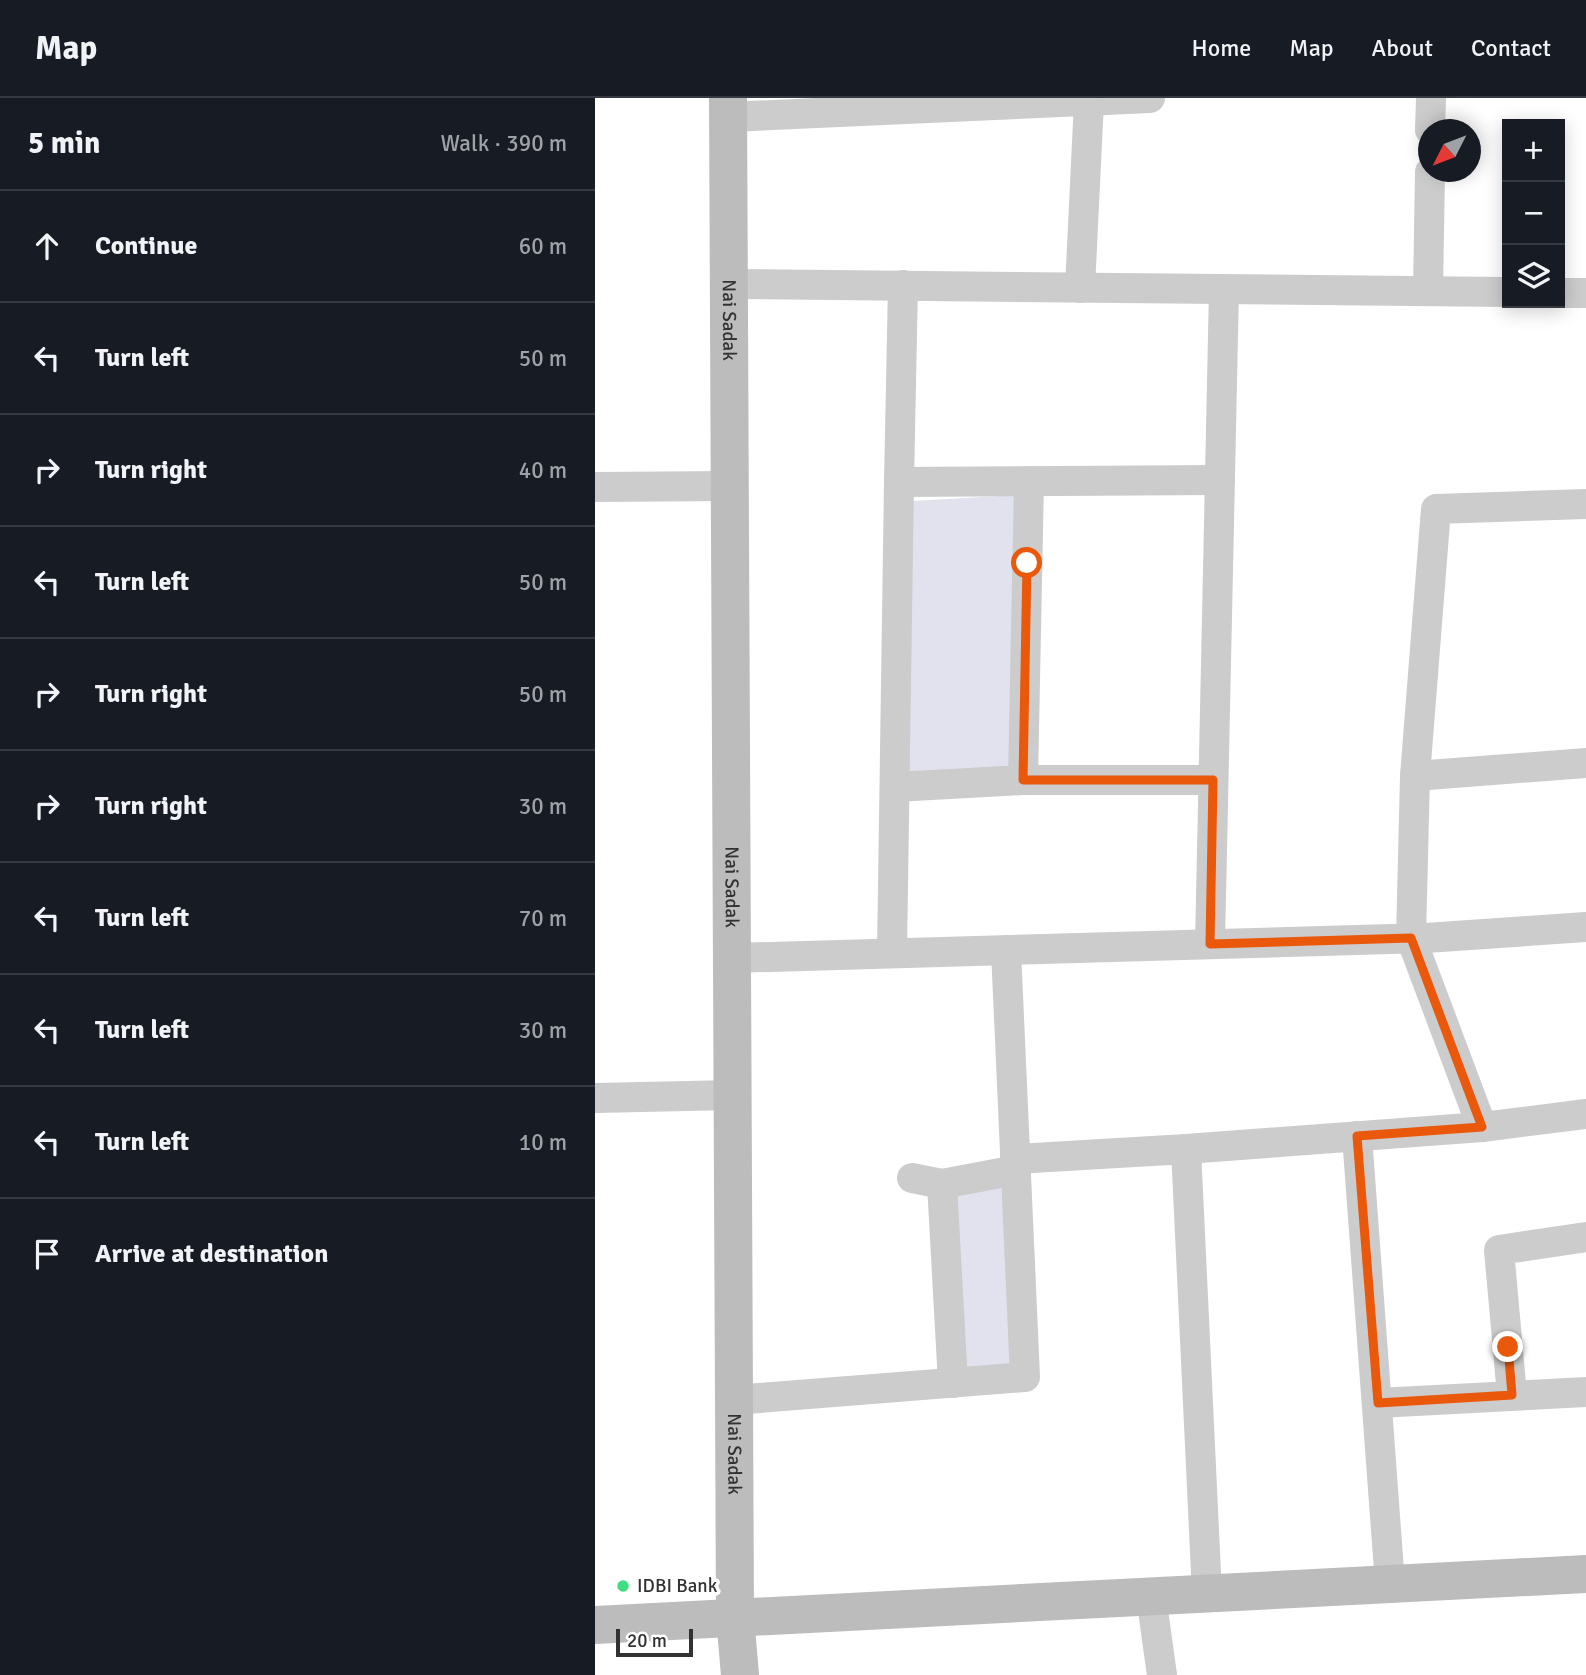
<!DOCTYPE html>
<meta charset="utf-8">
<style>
body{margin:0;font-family:Signika,sans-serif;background:#242831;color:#f1f3f6}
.controls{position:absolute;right:21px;top:21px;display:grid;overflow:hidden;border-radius:0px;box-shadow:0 4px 18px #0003}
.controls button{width:63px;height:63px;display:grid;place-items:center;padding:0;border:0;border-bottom:2px solid #363941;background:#171b24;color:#f1f3f6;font:35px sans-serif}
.compass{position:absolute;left:823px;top:21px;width:63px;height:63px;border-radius:50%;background:#171b24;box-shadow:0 4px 18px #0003;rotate:228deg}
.scale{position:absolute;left:21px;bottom:18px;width:77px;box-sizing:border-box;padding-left:7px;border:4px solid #323232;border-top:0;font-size:19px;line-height:24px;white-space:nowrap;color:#323232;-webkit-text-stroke:5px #fff;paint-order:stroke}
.stop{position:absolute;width:21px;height:21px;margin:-16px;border:5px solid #ea580c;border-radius:50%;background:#fff}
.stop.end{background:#ea580c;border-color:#fff;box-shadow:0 2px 7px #0008}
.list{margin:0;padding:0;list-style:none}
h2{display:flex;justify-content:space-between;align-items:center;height:91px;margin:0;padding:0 28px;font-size:30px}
h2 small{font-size:23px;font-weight:400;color:#9ea1a6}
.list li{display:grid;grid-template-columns:46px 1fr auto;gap:21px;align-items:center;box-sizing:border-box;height:112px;padding:0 28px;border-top:2px solid #363941}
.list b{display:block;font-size:26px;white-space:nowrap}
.list em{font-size:23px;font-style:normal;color:#9ea1a6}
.icon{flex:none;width:38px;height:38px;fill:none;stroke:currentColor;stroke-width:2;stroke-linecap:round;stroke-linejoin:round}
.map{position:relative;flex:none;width:991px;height:1577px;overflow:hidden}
header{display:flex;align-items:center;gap:42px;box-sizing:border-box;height:98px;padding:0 35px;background:#171b24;border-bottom:2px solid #363941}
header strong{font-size:33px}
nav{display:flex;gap:38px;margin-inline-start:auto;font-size:24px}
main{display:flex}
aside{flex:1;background:#171b24}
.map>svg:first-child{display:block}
.green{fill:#e1e2ee}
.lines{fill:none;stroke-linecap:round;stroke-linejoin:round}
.street{stroke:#ccc;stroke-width:30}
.secondary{stroke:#bcbcbc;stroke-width:38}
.route{stroke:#ea580c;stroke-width:9}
.poi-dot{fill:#3fde80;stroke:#fff;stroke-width:2.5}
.labels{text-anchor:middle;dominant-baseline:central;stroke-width:7;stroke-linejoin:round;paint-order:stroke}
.street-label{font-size:19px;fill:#323232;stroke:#fff}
.poi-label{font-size:19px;fill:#323232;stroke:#fff;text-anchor:start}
</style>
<header>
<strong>Map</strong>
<nav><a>Home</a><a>Map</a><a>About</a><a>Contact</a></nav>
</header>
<main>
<aside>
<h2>5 min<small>Walk · 390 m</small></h2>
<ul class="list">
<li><svg class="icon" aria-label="ahead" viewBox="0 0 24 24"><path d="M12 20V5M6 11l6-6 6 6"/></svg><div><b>Continue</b></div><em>60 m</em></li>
<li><svg class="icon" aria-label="left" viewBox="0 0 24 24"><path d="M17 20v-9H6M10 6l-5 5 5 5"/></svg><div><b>Turn left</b></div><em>50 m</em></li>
<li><svg class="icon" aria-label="right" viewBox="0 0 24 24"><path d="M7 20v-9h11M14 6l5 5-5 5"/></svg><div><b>Turn right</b></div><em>40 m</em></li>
<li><svg class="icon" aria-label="left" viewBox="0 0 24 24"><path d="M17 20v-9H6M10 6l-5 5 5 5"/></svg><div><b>Turn left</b></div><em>50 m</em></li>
<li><svg class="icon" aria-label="right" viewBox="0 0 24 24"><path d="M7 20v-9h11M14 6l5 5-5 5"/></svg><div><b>Turn right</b></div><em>50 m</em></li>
<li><svg class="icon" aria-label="right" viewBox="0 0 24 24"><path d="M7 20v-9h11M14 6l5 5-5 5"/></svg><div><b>Turn right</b></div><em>30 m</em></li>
<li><svg class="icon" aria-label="left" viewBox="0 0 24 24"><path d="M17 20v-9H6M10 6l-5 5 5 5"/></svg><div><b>Turn left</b></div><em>70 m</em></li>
<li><svg class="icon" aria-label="left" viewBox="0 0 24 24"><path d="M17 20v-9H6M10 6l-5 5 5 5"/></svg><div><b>Turn left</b></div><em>30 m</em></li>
<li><svg class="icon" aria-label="left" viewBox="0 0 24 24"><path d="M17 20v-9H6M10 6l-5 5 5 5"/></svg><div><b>Turn left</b></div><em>10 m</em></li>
<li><svg class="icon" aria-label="arrive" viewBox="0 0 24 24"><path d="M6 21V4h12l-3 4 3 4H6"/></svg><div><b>Arrive at destination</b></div></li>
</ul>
</aside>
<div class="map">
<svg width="991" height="1577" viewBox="0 0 991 1577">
<rect width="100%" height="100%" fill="#fff"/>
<g class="green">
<path d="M423,397L416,669L312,678L317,403Z"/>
<path d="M413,1083L418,1270L367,1273L356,1095Z"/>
</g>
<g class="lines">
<g class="street">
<path d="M133,19L555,0"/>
<path d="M835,32L836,0"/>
<path d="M134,186L912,194"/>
<path d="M308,187L304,384L625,382"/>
<path d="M485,190L494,3"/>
<path d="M833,193L835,74"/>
<path d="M965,195H991"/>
<path d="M0,389L135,388"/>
<path d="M991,406L841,411L820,678L816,840L887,1029L991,1016"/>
<path d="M820,678L991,665"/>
<path d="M428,682H618"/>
<path d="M300,689L428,682L434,383"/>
<path d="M615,846L629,191"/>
<path d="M297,855L304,384"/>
<path d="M137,860L831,840L991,829"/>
<path d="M0,1000L138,997"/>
<path d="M762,1038L795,1486"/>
<path d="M591,1051L887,1029"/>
<path d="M420,1061L591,1051L612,1496"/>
<path d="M317,1080L347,1086"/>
<path d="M358,1285L347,1086L421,1072"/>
<path d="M917,1297L904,1152L991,1139"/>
<path d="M139,1302L430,1279L411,852"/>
<path d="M783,1305L991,1294"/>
<path d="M556,1498L567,1577"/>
</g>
<g class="secondary">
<path id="s1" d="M133,0L140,1519L145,1577"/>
<path d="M0,1527L991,1476"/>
</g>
</g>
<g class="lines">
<path class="route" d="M432,465L428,682H618L615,846L816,840L887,1029L762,1038L783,1305L917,1297L913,1249"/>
</g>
<circle class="poi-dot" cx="28" cy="1488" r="7"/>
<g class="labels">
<g class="street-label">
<text stroke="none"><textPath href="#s1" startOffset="222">Nai Sadak</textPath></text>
<text stroke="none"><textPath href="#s1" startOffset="789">Nai Sadak</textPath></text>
<text stroke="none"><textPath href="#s1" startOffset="1356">Nai Sadak</textPath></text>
</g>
<g class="poi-label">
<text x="42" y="1488">IDBI Bank</text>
</g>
</g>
</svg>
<div class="controls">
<button>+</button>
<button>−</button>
<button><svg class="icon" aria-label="layers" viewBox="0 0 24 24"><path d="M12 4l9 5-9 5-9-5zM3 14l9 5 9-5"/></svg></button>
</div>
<svg class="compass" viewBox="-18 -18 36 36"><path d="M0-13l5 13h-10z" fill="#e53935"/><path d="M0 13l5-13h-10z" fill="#9ea1a6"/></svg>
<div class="scale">20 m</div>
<div class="stop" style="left:432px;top:465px"></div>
<div class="stop end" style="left:913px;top:1249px"></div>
</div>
</main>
